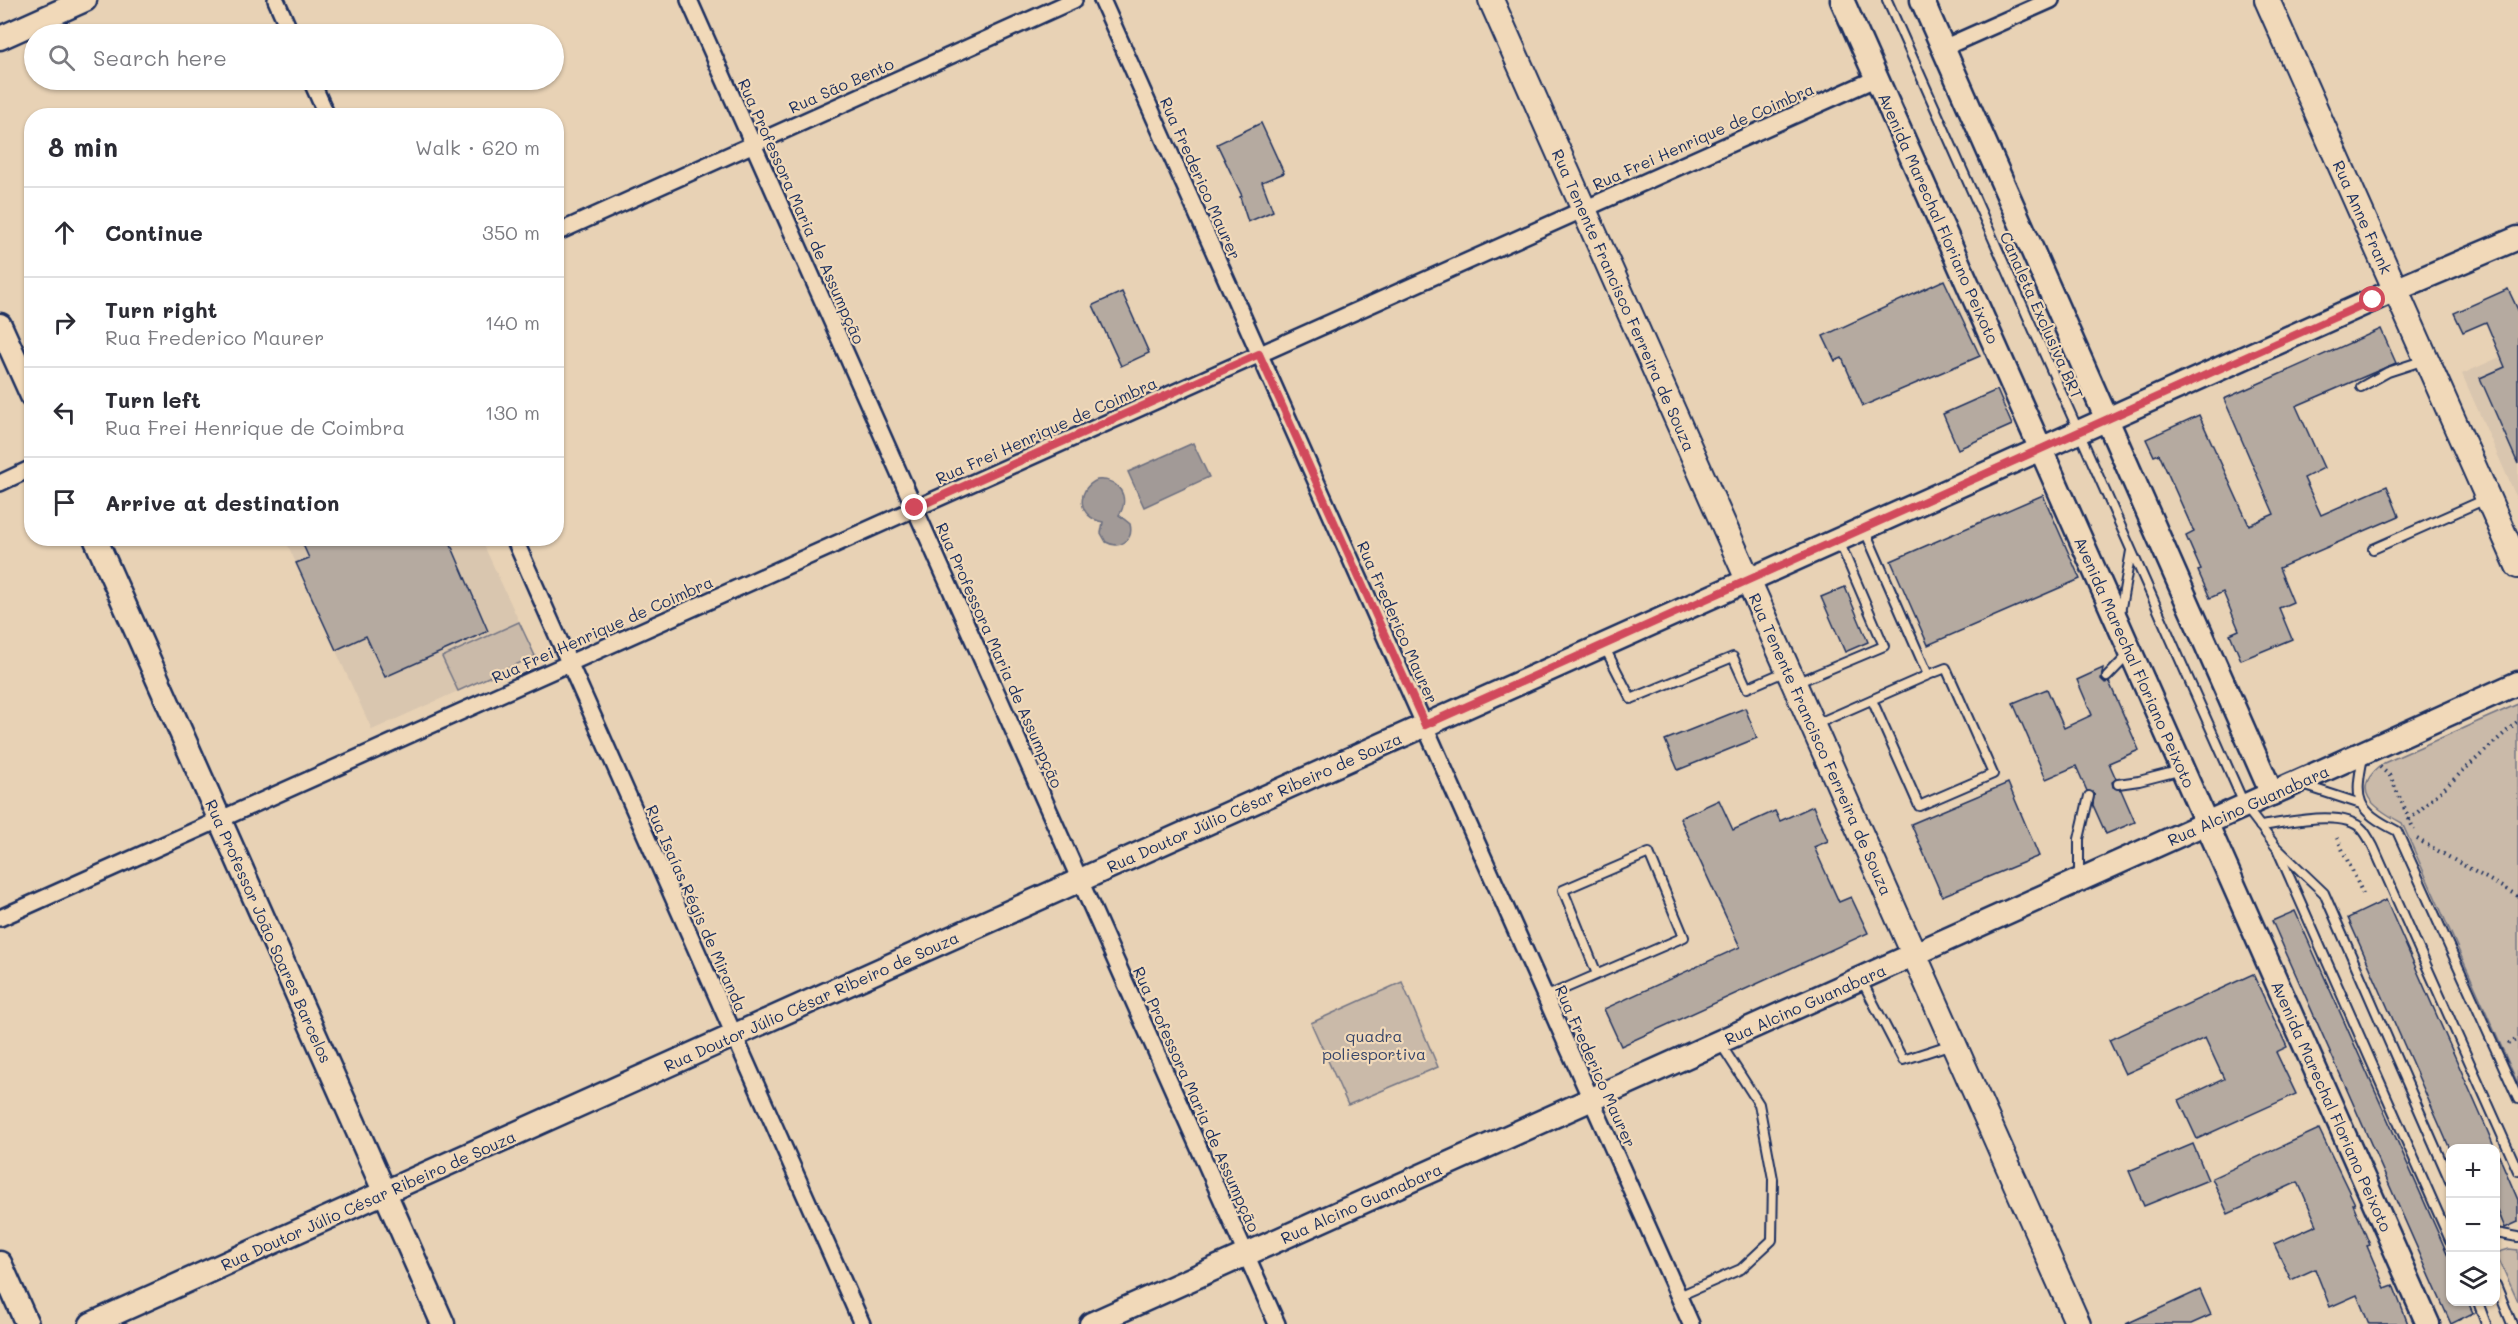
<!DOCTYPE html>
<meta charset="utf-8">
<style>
body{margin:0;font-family:Mali,sans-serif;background:#f2f2f3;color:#2b2b33}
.controls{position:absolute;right:18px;bottom:18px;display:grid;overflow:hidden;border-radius:12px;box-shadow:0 2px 4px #0004}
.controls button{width:54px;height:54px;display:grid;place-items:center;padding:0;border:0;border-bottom:2px solid #e1e1e2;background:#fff;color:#2b2b33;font:30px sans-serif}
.stop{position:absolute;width:18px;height:18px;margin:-14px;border:4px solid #d1495b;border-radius:50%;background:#fff}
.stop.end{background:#d1495b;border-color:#fff;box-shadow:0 2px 6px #0008}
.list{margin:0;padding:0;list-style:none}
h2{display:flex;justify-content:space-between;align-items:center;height:78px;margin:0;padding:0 24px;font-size:26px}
h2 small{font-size:20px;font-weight:400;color:#7c7c81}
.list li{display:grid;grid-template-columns:39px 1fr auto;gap:18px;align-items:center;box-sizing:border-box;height:90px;padding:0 24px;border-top:2px solid #e1e1e2}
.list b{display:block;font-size:22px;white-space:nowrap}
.list p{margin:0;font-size:20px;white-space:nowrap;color:#7c7c81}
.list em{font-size:20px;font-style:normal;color:#7c7c81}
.icon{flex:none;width:33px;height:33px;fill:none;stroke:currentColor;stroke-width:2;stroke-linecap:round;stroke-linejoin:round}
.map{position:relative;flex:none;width:2518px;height:1324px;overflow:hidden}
.search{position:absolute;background:#fff;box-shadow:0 2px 4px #0004;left:24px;top:24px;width:540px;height:66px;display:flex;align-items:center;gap:15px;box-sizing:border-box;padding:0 21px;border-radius:33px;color:#7c7c81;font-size:22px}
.panel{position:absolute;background:#fff;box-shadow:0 2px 4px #0004;left:24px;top:108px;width:540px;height:438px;border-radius:24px}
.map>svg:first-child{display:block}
.built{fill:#d9c6af}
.green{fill:#cabaa9;stroke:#727484;stroke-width:1.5}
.water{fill:#a29a97;stroke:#6c6f80;stroke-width:1.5}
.building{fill:#b5aaa0;stroke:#1b2f5e;stroke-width:1.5}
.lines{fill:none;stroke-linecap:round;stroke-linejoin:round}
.lane-casing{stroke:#1b2f5e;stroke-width:12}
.street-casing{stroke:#1b2f5e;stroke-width:20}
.secondary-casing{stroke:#1b2f5e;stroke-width:27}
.primary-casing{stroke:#1b2f5e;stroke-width:28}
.path{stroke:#1b2f5e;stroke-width:4;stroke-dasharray:1.5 4.5;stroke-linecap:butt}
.lane{stroke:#f1d9b9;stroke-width:8}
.street{stroke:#f1d9b9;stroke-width:15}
.secondary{stroke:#f1d9b9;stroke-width:22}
.primary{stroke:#f1d9b9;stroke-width:24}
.route{stroke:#d1495b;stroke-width:8}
.labels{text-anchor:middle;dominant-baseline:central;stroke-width:4.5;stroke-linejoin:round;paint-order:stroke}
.street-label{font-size:16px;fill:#1b2f5e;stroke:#f1d9b9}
.park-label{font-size:16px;fill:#354469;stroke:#f1d9b9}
</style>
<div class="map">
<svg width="2518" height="1324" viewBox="0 0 2518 1324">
<rect width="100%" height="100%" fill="#e8d2b5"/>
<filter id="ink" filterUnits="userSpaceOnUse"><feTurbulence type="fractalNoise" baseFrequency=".0167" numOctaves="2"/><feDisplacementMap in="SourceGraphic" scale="12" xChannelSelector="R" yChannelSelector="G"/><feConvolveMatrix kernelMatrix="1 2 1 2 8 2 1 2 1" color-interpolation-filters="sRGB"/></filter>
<g filter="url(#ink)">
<g class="built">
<path d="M2518,349V501L2462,374Z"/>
<path d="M285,539H481L535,656L372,730Z"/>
</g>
<g class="green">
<path d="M519,622L535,656L458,691L442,657Z"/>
<path d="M2518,704V1084L2402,823C2374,808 2347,790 2384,763Z"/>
<path d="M1402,982L1438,1067L1348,1105L1311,1023Z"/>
<path d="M2509,1249L2518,1250V1302L2496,1253Z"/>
</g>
<g class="water">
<path d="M1193,443L1209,477L1144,507L1128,472Z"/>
<path d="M1097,480C1118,478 1131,497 1119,515L1130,524C1134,540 1120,550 1106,542L1101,533L1103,522C1078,518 1075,490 1097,480Z"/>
</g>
<g class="building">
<path d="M1261,123L1284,173L1262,182L1273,211L1248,222L1240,197L1242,196L1217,144Z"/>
<path d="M1944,280L1980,356L1863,406L1842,358L1835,361L1823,336Z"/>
<path d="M2508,289L2518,310V464L2480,378L2505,367L2486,322L2463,332L2454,313Z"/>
<path d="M1122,292L1149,353L1121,366L1093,305Z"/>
<path d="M2381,329L2396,363L2296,406L2324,468L2304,478L2321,515L2387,486L2399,516L2279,568L2293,602L2279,608L2292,639L2241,660L2230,634L2239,630L2223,592L2210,598L2198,571L2201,570L2186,536L2194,532L2159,454L2154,456L2146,439L2199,415L2249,525L2274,514L2224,399Z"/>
<path d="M1997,390L2012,425L1958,449L1943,414Z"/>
<path d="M2043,495L2080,579L1928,645L1891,561Z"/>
<path d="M300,538H448L488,631L385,677L366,636L336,650L296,563L309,558Z"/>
<path d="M1845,587L1868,642L1845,652L1821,597Z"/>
<path d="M2103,668L2101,679L2105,683L2109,682L2139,750L2109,763L2116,779L2112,782L2113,787L2121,790L2135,822L2106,834L2093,805L2094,794L2087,791L2076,766L2046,779L2013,703L2047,689L2064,728L2092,715L2077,680Z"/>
<path d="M1745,708L1757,738L1678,770L1665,740Z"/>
<path d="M2008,783L2039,856L1942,896L1911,824Z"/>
<path d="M1719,800L1733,830L1775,811L1780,821L1813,806L1828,841L1814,847L1839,902L1851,897L1868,933L1621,1046L1604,1009L1740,947L1680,818Z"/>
<path d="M2386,900L2485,1125L2495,1149H2450L2414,1067L2348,918Z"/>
<path d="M2295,911L2451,1262V1302H2468L2473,1313L2451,1324L2272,921Z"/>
<path d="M2253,974L2287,1047L2276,1052L2296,1094L2197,1139L2179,1100L2224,1079L2205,1038L2125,1074L2109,1040Z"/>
<path d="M2319,1129L2355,1204H2353L2370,1245L2367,1246L2385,1288L2393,1285L2408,1324H2369L2357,1295L2330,1307L2315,1269L2291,1280L2274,1244L2317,1225L2298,1182L2228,1214L2212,1178Z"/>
<path d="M2193,1144L2208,1180L2144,1206L2129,1171Z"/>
<path d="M2496,1149L2518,1200V1222L2505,1228L2496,1206Z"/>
<path d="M2200,1290L2211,1315L2191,1324H2126Z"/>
</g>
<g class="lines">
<g class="lane-casing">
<g id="lane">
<path d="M1887,0L2245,806L2276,847L2324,893L2450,1181"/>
<path d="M2361,387L2388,372L2425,360"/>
<path d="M2373,549L2486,499"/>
<path d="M2120,613L2131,551"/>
<path d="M1605,648L1631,699L1733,657L1747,688L1784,672"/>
<path d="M2107,677L2129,654"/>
<path d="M1796,683L1884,646L1839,541"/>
<path d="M1872,700L1919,806L1993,774L1946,668L1928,675"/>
<path d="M1814,725L1928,675L1865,531"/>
<path d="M2363,757C2354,801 2356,810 2397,831L2518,1099"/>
<path d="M2118,784L2139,781L2182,770"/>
<path d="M2303,785L2361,804"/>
<path d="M2260,826C2286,823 2344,808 2363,830C2367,835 2370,841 2373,846L2518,1171"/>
<path d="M2278,851L2450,1240"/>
<path d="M2079,876V839L2089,796"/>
<path d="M1862,981L1903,1060L1949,1045"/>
<path d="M1545,997L1684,937L1649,853L1563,890L1597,974"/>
<path d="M2496,1233L2518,1237"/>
<path d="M2496,1285L2512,1324"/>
<path d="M1679,1296L1741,1269L1772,1240L1773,1179L1759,1104L1720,1043"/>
<path d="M2478,1302L2486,1324"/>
</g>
</g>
<g class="street-casing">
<g id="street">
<path d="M276,0L291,34"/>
<path d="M689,0L1277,1324"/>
<path d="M1102,0L1691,1324"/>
<path d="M1943,48L2051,0"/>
<path d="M311,80L327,116"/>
<path d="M556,233L1074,0"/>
<path d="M0,483L32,468"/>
<path d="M514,538L862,1324"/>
<path d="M0,918L1877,78"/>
</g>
</g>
<g class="secondary-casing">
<g id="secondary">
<path d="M1842,0L2428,1324"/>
<path d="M1922,0L2272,794"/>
<path d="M0,38L85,0"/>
<path d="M0,325L32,396"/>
<path d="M95,538L443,1324"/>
<path d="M0,1263L27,1324"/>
<path d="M91,1324L2395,290L2518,238"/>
<path d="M1091,1324L2518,683"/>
</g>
</g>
<g class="primary-casing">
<g id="primary">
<path d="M1491,0L2078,1324"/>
<path d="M2267,0L2518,566"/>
</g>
</g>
<g class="path">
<path d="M2380,767L2390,776L2414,830"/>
<path d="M2409,820L2518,721"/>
<path d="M2337,838L2364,896"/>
<path d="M2417,839L2518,896"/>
<path d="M2508,1044L2518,1039"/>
<path d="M2460,1319L2462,1324"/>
</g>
<use href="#lane" class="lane"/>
<use href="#street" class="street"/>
<use href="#secondary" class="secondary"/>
<use href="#primary" class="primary"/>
</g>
</g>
<g class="lines" filter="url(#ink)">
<path class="route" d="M915,508L1259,354L1425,725L2373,300"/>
</g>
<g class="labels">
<g class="street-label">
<text transform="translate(841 85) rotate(-24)">Rua São Bento</text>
<text transform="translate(1703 136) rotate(-24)">Rua Frei Henrique de Coimbra</text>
<text transform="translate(1201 178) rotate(66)">Rua Frederico Maurer</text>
<text transform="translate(802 211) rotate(66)">Rua Professora Maria de Assumpção</text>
<text transform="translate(2363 217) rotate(66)">Rua Anne Frank</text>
<text transform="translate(1939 218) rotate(66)">Avenida Marechal Floriano Peixoto</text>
<text transform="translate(1624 300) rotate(66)">Rua Tenente Francisco Ferreira de Souza</text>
<text transform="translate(2042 315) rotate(66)">Canaleta Exclusiva BRT</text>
<text transform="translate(1046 430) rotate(-24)">Rua Frei Henrique de Coimbra</text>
<text transform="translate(1398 622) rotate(66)">Rua Frederico Maurer</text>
<text transform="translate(602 629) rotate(-24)">Rua Frei Henrique de Coimbra</text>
<text transform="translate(1000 655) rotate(66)">Rua Professora Maria de Assumpção</text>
<text transform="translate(2135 662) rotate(66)">Avenida Marechal Floriano Peixoto</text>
<text transform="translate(1821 744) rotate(66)">Rua Tenente Francisco Ferreira de Souza</text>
<text transform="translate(1254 802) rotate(-24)">Rua Doutor Júlio César Ribeiro de Souza</text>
<text transform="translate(2248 805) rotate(-24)">Rua Alcino Guanabara</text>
<text transform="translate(697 908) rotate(66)">Rua Isaías Régis de Miranda</text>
<text transform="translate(269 931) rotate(66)">Rua Professor João Soares Barcelos</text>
<text transform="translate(811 1001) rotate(-24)">Rua Doutor Júlio César Ribeiro de Souza</text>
<text transform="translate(1805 1004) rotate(-24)">Rua Alcino Guanabara</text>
<text transform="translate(1596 1066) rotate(66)">Rua Frederico Maurer</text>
<text transform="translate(1197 1099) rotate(66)">Rua Professora Maria de Assumpção</text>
<text transform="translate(2332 1106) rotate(66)">Avenida Marechal Floriano Peixoto</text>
<text transform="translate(368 1200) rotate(-24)">Rua Doutor Júlio César Ribeiro de Souza</text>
<text transform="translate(1361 1203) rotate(-24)">Rua Alcino Guanabara</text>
</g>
<g class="park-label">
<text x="1374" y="1035">quadra<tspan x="1374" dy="18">poliesportiva</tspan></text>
</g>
</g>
</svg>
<div class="controls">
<button>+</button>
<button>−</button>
<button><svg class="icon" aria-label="layers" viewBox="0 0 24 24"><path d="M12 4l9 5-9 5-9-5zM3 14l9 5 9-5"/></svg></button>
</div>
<div class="stop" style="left:2373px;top:300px"></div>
<div class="stop end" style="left:915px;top:508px"></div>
<div class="search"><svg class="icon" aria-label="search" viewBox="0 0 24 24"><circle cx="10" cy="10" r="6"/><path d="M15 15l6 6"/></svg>Search here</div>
<section class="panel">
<h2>8 min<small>Walk · 620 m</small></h2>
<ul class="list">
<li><svg class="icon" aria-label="ahead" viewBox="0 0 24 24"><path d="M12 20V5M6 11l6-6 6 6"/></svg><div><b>Continue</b></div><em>350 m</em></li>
<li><svg class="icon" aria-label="right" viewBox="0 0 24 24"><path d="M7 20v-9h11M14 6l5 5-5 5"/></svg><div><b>Turn right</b><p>Rua Frederico Maurer</p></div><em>140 m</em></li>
<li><svg class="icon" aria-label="left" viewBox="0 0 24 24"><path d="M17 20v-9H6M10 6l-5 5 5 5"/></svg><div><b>Turn left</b><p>Rua Frei Henrique de Coimbra</p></div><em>130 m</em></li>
<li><svg class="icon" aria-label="arrive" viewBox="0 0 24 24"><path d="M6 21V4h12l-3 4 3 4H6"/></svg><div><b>Arrive at destination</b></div></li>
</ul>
</section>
</div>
